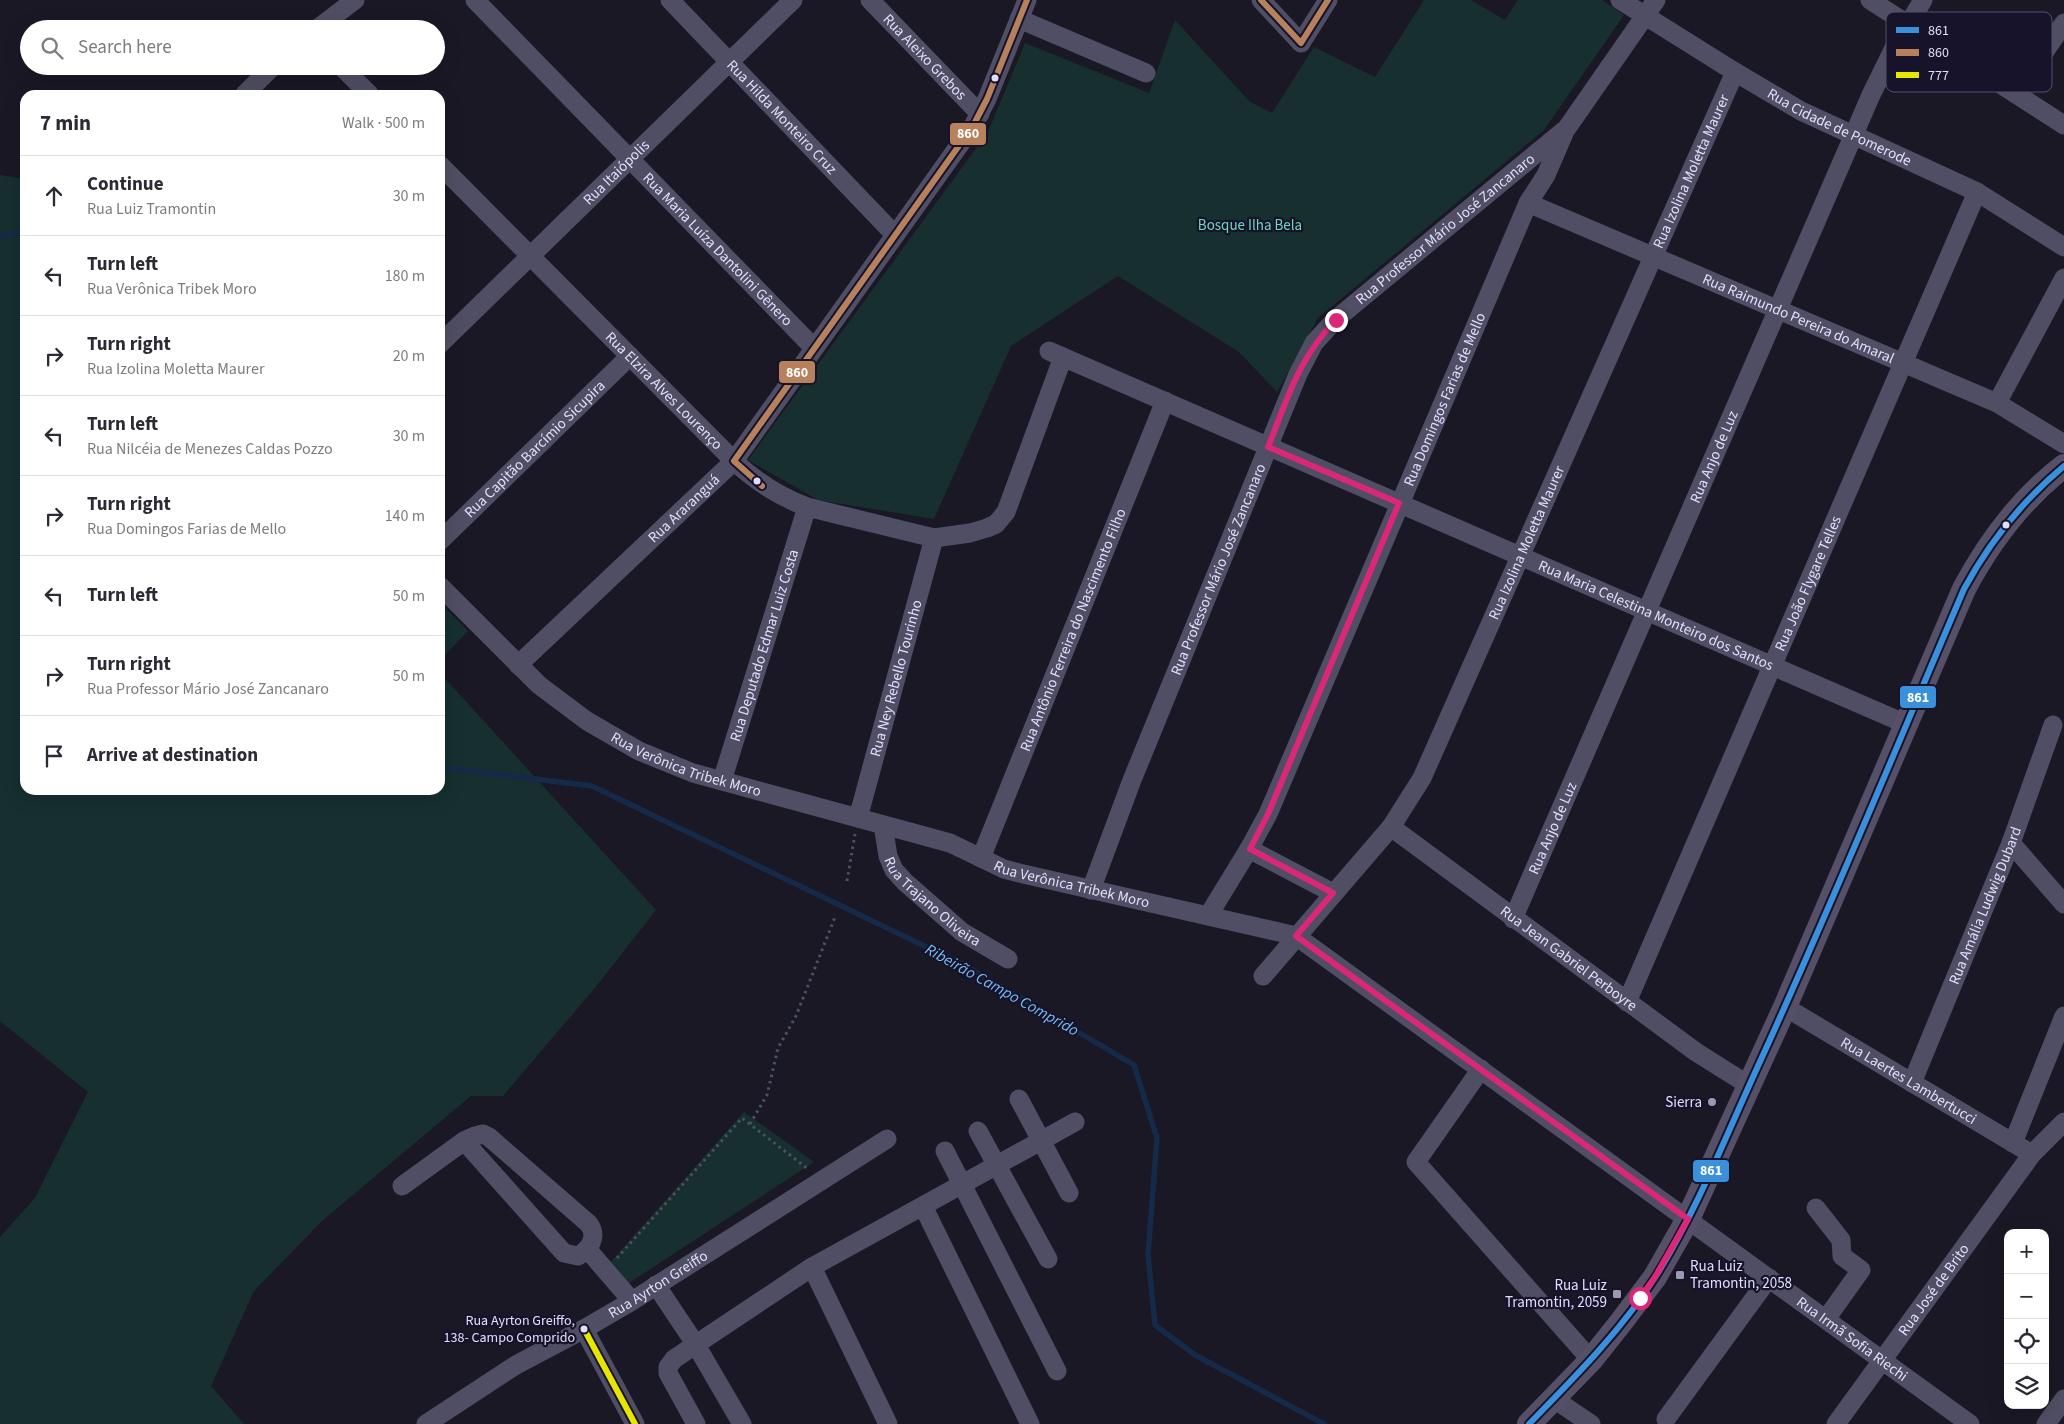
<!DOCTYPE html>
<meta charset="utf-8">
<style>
body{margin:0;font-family:"Source Sans 3",sans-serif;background:#f2f2f3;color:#2b2b33}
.controls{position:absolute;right:15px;bottom:15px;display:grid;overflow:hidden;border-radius:10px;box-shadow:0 5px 20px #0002}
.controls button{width:45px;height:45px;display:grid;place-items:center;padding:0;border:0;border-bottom:1px solid #e1e1e2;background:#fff;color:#2b2b33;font:25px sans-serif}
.stop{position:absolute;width:15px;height:15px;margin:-11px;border:4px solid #db2777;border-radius:50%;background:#fff}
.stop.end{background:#db2777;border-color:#fff;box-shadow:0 1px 5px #0008}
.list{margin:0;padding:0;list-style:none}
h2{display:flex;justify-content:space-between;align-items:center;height:65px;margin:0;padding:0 20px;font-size:21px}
h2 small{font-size:16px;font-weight:400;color:#7c7c81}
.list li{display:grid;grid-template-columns:32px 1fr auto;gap:15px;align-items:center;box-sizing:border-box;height:80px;padding:0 20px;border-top:1px solid #e1e1e2}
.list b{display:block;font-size:19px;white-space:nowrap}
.list p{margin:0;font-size:16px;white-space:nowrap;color:#7c7c81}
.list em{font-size:16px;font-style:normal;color:#7c7c81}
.icon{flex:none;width:28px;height:28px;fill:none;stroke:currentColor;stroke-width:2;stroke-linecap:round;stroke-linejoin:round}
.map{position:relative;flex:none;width:2064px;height:1424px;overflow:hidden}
.search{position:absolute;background:#fff;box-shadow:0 5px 20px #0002;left:20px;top:20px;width:425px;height:55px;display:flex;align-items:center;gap:12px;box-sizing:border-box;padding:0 18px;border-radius:28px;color:#7c7c81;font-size:19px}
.panel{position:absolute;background:#fff;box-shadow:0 5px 20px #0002;left:20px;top:90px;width:425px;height:705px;border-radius:15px}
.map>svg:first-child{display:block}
.green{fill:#172f2f}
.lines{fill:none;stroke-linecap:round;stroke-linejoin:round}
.stream{stroke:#152a49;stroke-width:5.5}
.path{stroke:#485461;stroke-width:3;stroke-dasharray:2.5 4;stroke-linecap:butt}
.minor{stroke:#4f4e64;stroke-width:19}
.major{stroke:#564f68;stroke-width:24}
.bus-1-casing{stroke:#16132a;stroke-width:10}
.bus-2-casing{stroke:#16132a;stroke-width:10}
.bus-3-casing{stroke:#16132a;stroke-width:10}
.bus-1{stroke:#3a90db;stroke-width:6}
.bus-2{stroke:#b6815c;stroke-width:6}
.bus-3{stroke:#e6e600;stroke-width:6}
.route{stroke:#db2777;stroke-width:6}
.bus-dot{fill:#e0defc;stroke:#16132a;stroke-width:2}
.poi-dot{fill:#9b99b1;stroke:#16132a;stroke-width:2}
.labels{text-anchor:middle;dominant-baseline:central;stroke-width:4.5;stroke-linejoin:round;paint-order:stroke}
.bus-label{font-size:14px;fill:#e0defc;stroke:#16132a;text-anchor:end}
.street-label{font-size:15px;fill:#e0defc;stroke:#16132a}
.park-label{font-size:15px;fill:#6fd8b9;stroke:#16132a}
.poi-label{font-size:15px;fill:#e0defc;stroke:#16132a;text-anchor:end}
.water-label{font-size:16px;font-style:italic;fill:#75bff4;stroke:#16132a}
.key{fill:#16132a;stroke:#535069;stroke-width:1}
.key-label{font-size:14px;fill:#e0defc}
.line-badge{stroke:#16132a;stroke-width:2}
.badge-label{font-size:14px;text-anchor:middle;font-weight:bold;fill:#fff}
</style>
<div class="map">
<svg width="2064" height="1424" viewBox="0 0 2064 1424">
<rect width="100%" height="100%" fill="#1a1825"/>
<g class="green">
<path d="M1424,0H1471L1505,20L1518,0H1602L1624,15L1544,130L1318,318L1277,392L1239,352L1118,276L1011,346L934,519L818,500L748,460L988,132L1025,43L1149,93L1175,20L1250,102L1272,113L1314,47L1375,77Z"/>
<path d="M0,175L25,179V790H440V673L656,910L594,989L503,1096H471L323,1220L254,1291L211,1386L244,1424H0V1237L35,1198L88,1092L0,1021Z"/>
<path d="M440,603L468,631L440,660Z"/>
<path d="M744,1112L814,1162L626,1285L608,1265Z"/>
</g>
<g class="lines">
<g class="stream">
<path d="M0,236L25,232"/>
<path d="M440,762L446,768L592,786L966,966L1134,1065L1157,1138L1148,1255L1155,1325L1195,1355L1324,1424"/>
</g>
<g class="path">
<path d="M847,881L855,834"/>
<path d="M750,1124L767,1095L778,1048L796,1016L835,917"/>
<path d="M617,1258L742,1118L808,1169"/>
</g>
<g class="minor">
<path id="s1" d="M475,0L814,348"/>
<path id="s2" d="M670,0L895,235"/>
<path id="s3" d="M870,0L980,114"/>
<path d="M1261,0L1301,43L1328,0"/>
<path id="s4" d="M1620,0L1735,72L1801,111L1977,192L2064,247"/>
<path d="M1870,0L2064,125"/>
<path d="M1019,19L1146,73"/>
<path d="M317,29L355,0"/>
<path d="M341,66L370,95"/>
<path d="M2016,94L2064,23"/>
<path d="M244,95L273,66"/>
<path id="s5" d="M440,165L734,461C756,482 778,496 807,507L934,538L970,533L987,528L996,524L1006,512L1063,357"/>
<path id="s6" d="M1528,203L1997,403L2064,444"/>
<path id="s7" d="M440,344L793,0"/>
<path id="s8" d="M1049,351L1906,724"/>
<path d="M1997,403L2064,278"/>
<path id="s9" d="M440,541L630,356"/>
<path id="s10" d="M440,586L539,685L587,721L639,751L693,773L950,843L1004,869L1019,873L1296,936L1970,1424"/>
<path id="s11" d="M518,665L734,461L973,126L987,99L1027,0"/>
<path id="s12" d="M722,781L807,507"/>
<path id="s13" d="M858,818L934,538"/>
<path id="s14" d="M883,825L888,856L894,870L905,882L962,932L1008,959"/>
<path id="s15" d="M1391,827L1696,1052L1750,1086"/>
<path d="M2011,843L2064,904"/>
<path d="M1249,849L1333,893"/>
<path id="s16" d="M981,858L1165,401"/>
<path id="s17" d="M1091,890L1132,780L1298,374L1314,343L1335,320L1567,128L1656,0"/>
<path id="s18" d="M1208,916L1249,849L1268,814L1528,203L1546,175L1565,131"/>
<path id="s19" d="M1513,919L1871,95L1894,48L1923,0"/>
<path id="s20" d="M1263,976L1391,827L1422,778L1735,72"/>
<path id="s21" d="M1627,1002L1977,192"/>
<path id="s22" d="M1785,1007L2032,1154"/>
<path d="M1481,1069L1416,1162L1591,1360"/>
<path id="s23" d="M1912,1083L2011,843L2053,725"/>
<path d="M1019,1099L1069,1193"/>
<path d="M978,1131L1048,1259"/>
<path d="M483,1134L489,1137L589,1224C598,1237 590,1249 578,1256L564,1253L464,1141L475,1136Z"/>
<path d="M2013,1143L2064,1016"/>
<path d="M945,1151L1057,1371"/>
<path d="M402,1186L464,1141"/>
<path d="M923,1206L1030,1424"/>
<path d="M1816,1208L1841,1240L1842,1256L1861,1270L1826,1319"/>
<path d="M588,1250L632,1301"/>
<path d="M812,1267L888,1424"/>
<path d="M656,1285L696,1345L742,1424"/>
<path d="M584,1329L635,1424"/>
<path d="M1554,1399L1591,1424"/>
<path d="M1666,1419L1769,1278"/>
<path id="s24" d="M426,1424L516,1365L584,1329L632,1301L887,1139"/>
<path d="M696,1424L668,1373V1367L674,1359L812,1267L1075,1122"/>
<path id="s25" d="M1836,1424L2032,1154L2064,1122"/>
<path d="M2046,1424L2064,1399"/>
</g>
<path class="major" d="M1529,1424L1591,1360L1622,1321L1655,1277L1688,1219L1785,1007L1964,589C1989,542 2021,499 2064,466"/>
<g class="bus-1-casing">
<path id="bus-1" d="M1529,1424C1574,1378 1621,1331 1656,1276C1697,1210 1726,1136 1758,1066C1830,909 1896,748 1964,589C1990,541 2022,501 2064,466"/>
</g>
<g class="bus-2-casing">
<g id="bus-2">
<path d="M1261,0L1301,43L1328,0"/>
<path d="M762,486L734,461L973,126L987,99L1027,0"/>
</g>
</g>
<g class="bus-3-casing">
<path id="bus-3" d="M584,1329L635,1424"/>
</g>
<use href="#bus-1" class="bus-1"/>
<use href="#bus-2" class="bus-2"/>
<use href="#bus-3" class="bus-3"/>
</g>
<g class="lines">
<path class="route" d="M1336,320C1299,357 1287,400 1268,447L1399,503L1268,814L1250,849L1333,893L1296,936L1688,1219L1655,1277L1640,1298"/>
</g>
<g class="bus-dot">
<circle cx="995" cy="78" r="4.5"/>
<circle cx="757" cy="481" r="4.5"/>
<circle cx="2006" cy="525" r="4.5"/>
<circle cx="584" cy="1329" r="4.5"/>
</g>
<g class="poi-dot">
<circle cx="1712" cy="1102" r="5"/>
<rect x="1675" y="1270" width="10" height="10" rx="2.5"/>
<rect x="1612" y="1289" width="10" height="10" rx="2.5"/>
</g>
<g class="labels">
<g class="bus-label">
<text x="575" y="1321">Rua Ayrton Greiffo,<tspan x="575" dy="17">138- Campo Comprido</tspan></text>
</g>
<g class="street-label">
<text stroke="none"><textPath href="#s3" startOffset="79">Rua Aleixo Grebos</textPath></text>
<text stroke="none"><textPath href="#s2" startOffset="162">Rua Hilda Monteiro Cruz</textPath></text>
<text stroke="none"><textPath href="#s4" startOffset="254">Rua Cidade de Pomerode</textPath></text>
<text stroke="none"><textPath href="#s20" startOffset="918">Rua Izolina Moletta Maurer</textPath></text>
<text stroke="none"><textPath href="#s7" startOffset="246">Rua Itaiópolis</textPath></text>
<text stroke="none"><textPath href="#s17" startOffset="765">Rua Professor Mário José Zancanaro</textPath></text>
<text stroke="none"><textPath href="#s1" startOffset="348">Rua Maria Luíza Dantolini Gênero</textPath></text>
<text stroke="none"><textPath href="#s6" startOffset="294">Rua Raimundo Pereira do Amaral</textPath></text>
<text stroke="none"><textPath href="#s5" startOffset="318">Rua Elzira Alves Lourenço</textPath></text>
<text stroke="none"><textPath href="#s18" startOffset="569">Rua Domingos Farias de Mello</textPath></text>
<text stroke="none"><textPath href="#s9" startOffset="132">Rua Capitão Barcímio Sicupira</textPath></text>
<text stroke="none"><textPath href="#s19" startOffset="504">Rua Anjo de Luz</textPath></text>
<text stroke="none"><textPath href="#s11" startOffset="228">Rua Araranguá</textPath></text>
<text stroke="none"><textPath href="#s20" startOffset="512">Rua Izolina Moletta Maurer</textPath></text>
<text stroke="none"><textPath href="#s17" startOffset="345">Rua Professor Mário José Zancanaro</textPath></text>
<text stroke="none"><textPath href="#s21" startOffset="456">Rua João Flygare Telles</textPath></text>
<text stroke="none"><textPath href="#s8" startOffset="662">Rua Maria Celestina Monteiro dos Santos</textPath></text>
<text stroke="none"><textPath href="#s16" startOffset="246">Rua Antônio Ferreira do Nascimento Filho</textPath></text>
<text stroke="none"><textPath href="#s12" startOffset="142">Rua Deputado Edmar Luiz Costa</textPath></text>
<text stroke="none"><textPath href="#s13" startOffset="145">Rua Ney Rebello Tourinho</textPath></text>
<text stroke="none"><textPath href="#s10" startOffset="309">Rua Verônica Tribek Moro</textPath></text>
<text stroke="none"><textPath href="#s19" startOffset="99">Rua Anjo de Luz</textPath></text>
<text stroke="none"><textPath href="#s10" startOffset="714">Rua Verônica Tribek Moro</textPath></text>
<text stroke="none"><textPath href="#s14" startOffset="96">Rua Trajano Oliveira</textPath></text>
<text stroke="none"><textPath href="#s23" startOffset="192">Rua Amália Ludwig Dubard</textPath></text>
<text stroke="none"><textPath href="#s15" startOffset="221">Rua Jean Gabriel Perboyre</textPath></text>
<text stroke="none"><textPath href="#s22" startOffset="144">Rua Laertes Lambertucci</textPath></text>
<text stroke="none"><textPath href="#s24" startOffset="271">Rua Ayrton Greiffo</textPath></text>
<text stroke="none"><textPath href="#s25" startOffset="166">Rua José de Brito</textPath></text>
<text stroke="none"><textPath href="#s10" startOffset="1631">Rua Irmã Sofia Riechi</textPath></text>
</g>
<g class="park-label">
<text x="1250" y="225">Bosque Ilha Bela</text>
</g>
<g class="poi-label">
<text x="1702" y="1102">Sierra</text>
<text x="1690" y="1266" text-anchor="start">Rua Luiz<tspan x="1690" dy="17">Tramontin, 2058</tspan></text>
<text x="1607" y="1285">Rua Luiz<tspan x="1607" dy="17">Tramontin, 2059</tspan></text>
</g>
<g class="water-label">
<text transform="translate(1002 990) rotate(29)">Ribeirão Campo Comprido</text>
</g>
</g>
<rect x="1886" y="12" width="166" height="80" rx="8" class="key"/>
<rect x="1896" y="27" width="23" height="6" fill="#3a90db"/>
<rect x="1896" y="49" width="23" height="7" fill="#b6815c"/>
<rect x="1896" y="72" width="23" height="6" fill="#e6e600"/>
<g class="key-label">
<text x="1928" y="35">861</text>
<text x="1928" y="57">860</text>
<text x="1928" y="80">777</text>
</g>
<g class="line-badge">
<rect x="949" y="122" width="38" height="24" rx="5" fill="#b6815c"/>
<rect x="778" y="360" width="38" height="24" rx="5" fill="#b6815c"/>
<rect x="1899" y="685" width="38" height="24" rx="5" fill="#3a90db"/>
<rect x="1692" y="1159" width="38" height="24" rx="5" fill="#3a90db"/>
</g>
<g class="badge-label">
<text x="968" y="138">860</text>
<text x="797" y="377">860</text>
<text x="1918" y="702">861</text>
<text x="1711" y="1175">861</text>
</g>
</svg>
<div class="controls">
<button>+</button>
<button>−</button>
<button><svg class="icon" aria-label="locate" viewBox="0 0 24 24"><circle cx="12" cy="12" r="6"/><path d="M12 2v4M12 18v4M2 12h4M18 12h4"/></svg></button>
<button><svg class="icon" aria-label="layers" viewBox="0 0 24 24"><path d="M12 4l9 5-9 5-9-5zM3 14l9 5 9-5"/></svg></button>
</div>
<div class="stop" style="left:1640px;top:1298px"></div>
<div class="stop end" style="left:1336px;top:320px"></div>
<div class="search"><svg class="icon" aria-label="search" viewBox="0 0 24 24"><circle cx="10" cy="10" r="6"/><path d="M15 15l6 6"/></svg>Search here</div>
<section class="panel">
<h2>7 min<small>Walk · 500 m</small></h2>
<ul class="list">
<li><svg class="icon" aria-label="ahead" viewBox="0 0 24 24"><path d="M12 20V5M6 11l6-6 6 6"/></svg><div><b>Continue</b><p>Rua Luiz Tramontin</p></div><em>30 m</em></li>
<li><svg class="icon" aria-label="left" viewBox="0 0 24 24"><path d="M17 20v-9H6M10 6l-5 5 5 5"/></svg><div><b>Turn left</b><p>Rua Verônica Tribek Moro</p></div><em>180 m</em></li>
<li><svg class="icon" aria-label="right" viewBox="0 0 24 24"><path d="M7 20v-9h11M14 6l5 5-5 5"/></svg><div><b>Turn right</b><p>Rua Izolina Moletta Maurer</p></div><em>20 m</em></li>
<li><svg class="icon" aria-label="left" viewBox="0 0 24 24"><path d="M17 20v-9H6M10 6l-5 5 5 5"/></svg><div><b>Turn left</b><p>Rua Nilcéia de Menezes Caldas Pozzo</p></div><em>30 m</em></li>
<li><svg class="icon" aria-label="right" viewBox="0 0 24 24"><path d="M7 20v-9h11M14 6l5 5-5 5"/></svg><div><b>Turn right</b><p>Rua Domingos Farias de Mello</p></div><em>140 m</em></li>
<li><svg class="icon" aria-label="left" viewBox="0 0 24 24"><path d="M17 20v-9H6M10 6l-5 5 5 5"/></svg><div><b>Turn left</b></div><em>50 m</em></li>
<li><svg class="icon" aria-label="right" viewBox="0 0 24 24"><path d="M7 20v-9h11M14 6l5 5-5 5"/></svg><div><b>Turn right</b><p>Rua Professor Mário José Zancanaro</p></div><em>50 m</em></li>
<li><svg class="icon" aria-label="arrive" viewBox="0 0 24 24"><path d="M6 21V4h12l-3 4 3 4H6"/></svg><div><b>Arrive at destination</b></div></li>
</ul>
</section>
</div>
